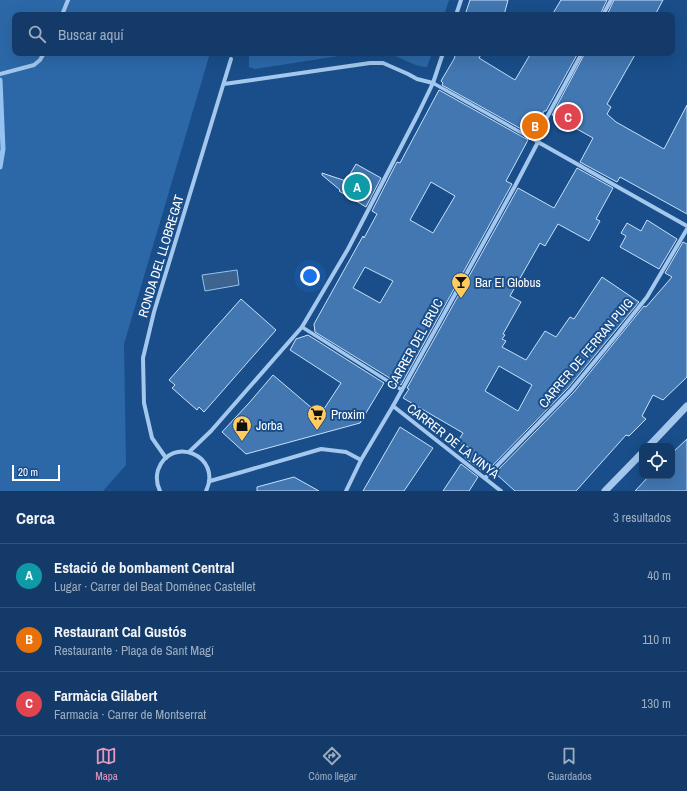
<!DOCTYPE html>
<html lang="es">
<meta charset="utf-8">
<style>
body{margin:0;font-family:"Archivo Narrow",sans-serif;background:#1c416e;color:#f1f3f6}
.controls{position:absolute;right:12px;bottom:12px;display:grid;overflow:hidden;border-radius:8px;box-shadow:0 4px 16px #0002}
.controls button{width:36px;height:36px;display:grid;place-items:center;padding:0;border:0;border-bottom:1px solid #32547c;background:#133a68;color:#f1f3f6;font:20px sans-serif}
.scale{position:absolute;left:12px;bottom:10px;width:48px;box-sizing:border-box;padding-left:4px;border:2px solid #fff;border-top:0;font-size:11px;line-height:14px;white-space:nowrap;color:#fff;-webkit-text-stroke:3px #194e8a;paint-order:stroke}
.you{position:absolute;left:310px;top:276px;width:14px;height:14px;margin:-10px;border:3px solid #fff;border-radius:50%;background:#1a73e8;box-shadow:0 0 0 6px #1a73e833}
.badge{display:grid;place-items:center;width:26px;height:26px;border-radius:50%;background:#e797bd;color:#fff;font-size:13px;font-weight:700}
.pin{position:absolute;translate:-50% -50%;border:2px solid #fff;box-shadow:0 1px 4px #0006}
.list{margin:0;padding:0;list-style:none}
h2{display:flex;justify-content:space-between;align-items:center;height:52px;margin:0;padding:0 16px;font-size:17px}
h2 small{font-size:13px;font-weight:400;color:#9dadc0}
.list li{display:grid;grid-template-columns:26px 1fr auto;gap:12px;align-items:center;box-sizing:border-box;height:64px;padding:0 16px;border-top:1px solid #32547c}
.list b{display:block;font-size:15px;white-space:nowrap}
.list p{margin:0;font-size:13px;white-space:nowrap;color:#9dadc0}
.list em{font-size:13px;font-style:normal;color:#9dadc0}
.icon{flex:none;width:22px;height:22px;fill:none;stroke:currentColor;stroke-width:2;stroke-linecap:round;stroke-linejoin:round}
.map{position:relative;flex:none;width:687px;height:491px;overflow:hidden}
.search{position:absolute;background:#133a68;box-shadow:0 4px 16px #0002;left:12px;right:12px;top:12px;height:44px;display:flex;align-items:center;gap:10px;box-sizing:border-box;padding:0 14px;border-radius:8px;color:#9dadc0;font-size:15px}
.sheet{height:244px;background:#133a68}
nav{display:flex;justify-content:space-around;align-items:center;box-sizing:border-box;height:56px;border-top:1px solid #32547c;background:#133a68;font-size:11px;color:#9dadc0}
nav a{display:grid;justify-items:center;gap:2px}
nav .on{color:#e797bd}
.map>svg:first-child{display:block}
.green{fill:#2c68a8}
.water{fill:#3c648f;stroke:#95c2f0}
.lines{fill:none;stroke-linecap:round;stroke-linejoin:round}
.stream{stroke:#95c2f0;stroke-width:5}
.building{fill:#4277b2;stroke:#c8e0fa;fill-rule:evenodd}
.pedestrian{stroke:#a3c7ed;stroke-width:3.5}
.minor{stroke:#a3c7ed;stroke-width:4}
.tertiary{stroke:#a3c7ed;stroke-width:7}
.labels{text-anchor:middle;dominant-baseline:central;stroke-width:4;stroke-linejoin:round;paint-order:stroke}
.street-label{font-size:13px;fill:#fff;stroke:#194e8a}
.poi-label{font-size:13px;fill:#fff;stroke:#194e8a;text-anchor:start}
</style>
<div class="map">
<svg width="687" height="491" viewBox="0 0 687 491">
<rect width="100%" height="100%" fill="#194e8a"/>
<g class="green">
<path d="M0,0H449L444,15H15V53H210L124,344L126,465L103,491H0Z"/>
<path d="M249,53H358L255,69L249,67Z"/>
<path d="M386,53H432L427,67C413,67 400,56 386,53Z"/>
</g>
<path class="water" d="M237,270L239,285L205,291L202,275Z"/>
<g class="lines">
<path class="stream" d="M0,80L3,149L0,167"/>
</g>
<g class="building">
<path d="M470,0H508L504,15H465Z"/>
<path d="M561,0H607L600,15H552Z"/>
<path d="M614,0H663L655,15H607Z"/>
<path d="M456,53H482L479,58L515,80L531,53H578L546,111H544L532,135L442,85L443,83L441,81L454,59Z"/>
<path d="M585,53H636L607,104L611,107L607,114L616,122L664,149L687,105V214L620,177L617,182L580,162L593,138L552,115Z"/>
<path d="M439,90L528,140L506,181L512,184L401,385L315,332L314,324L363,236L364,238L377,214L372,211L397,162L400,163ZM431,182L455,196L433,233L410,220ZM365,267L393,281L380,303L353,288Z"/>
<path d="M356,164L381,178L366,207L339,191L340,190L322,175V173L346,181Z"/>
<path d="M577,168L613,188L596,219L600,221L589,241L558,224L545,246L540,243L510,296L521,302L503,334L505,335L502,339L506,341L502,347L526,360L545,331L556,337L570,317L574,319L602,277L639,302L568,388L490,468L486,465L482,471L465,458L471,449L458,441L463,433L403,398L409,389L407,388L518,188L554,208ZM499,366L532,385L518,411L485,391Z"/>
<path d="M647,220L677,239L659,269L620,247L626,236L621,233L627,223L641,231Z"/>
<path d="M683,242L687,244V377L663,400L653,395L642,416L646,419L629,436L626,435L576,491H515L495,473L574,392L644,306L646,307L672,277L665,273Z"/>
<path d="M241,299L276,330L204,412L199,407L197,410L172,388L175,385L169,380Z"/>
<path d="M308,335L384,383L360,423L246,454L222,432L249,403L273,375L320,415L341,383L290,350L296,339Z"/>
<path d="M400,427L433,448L404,491H363Z"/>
<path d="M687,439V491H635L649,476H672V453Z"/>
<path d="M461,464L478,477L469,491H443Z"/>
<path d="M294,477L319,491H257V487Z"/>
</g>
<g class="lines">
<g class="pedestrian">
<path d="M433,83L538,142"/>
<path d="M302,327L402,390"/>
</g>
<g class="minor">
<path d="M62,15L68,0"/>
<path d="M456,15L461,0"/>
<path d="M603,15L611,0"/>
<path d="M0,74L34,65L40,60L44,53"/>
<path d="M224,84L370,63H383L408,74L417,79L433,83"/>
<path d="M538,142L687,226"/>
<path d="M393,406L501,491"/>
<path d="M189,452L211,431L302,327L348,249L418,114L433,83L443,53"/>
<path d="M166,458L152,438L144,403L143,358L154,312L231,59"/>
<path d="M485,478L571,390L619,332L647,297L687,229"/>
<path d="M210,481L242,472L321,449L346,452L361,460"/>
<path d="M160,491C157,485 156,477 158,470C171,434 223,456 206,491"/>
<path d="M346,491L361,460L393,406L515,186L538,142L540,130L582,53"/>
</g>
<g class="tertiary">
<path d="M649,446L687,406"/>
<path d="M605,491L642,453"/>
</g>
</g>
<defs>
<g id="bar-pin" transform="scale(1)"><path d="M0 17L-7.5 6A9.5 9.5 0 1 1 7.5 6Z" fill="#ffcb5f" stroke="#194e8a"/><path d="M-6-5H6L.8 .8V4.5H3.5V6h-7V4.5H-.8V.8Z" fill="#111"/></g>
<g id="supermarket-pin" transform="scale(1)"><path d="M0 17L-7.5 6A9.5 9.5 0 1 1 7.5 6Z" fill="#ffcb5f" stroke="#194e8a"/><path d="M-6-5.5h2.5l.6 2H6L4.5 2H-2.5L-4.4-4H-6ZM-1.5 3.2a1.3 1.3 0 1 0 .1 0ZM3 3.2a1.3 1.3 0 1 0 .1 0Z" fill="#111"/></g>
<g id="shop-pin" transform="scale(1)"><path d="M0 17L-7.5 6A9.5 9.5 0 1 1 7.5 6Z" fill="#ffcb5f" stroke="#194e8a"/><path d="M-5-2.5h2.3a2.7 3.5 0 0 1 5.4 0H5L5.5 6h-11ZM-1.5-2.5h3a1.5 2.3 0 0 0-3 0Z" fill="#111"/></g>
</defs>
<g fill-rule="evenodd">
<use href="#bar-pin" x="461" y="282"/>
<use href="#supermarket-pin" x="317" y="414"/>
<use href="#shop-pin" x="242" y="425"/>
</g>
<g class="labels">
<g class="street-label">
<text transform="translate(161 256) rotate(-73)">RONDA DEL LLOBREGAT</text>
<text transform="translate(415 344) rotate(-61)">CARRER DEL BRUC</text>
<text transform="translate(586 353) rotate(-50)">CARRER DE FERRAN PUIG</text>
<text transform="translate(453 441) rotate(38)">CARRER DE LA VINYA</text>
</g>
<g class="poi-label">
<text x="475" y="282">Bar El Globus</text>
<text x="331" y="414">Proxim</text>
<text x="256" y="425">Jorba</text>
</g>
</g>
</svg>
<div class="controls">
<button><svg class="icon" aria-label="locate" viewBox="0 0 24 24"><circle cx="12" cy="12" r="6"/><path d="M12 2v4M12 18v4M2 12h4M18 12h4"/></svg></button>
</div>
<div class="scale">20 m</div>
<div class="you"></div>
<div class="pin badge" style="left:357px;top:187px;background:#0f9aa8">A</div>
<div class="pin badge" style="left:535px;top:126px;background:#e8710a">B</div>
<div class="pin badge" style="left:568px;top:117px;background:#e0444e">C</div>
<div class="search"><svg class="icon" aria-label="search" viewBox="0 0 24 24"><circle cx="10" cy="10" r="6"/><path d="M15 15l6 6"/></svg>Buscar aquí</div>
</div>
<section class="sheet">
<h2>Cerca<small>3 resultados</small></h2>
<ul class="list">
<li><span class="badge" style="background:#0f9aa8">A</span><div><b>Estació de bombament Central</b><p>Lugar · Carrer del Beat Doménec Castellet</p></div><em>40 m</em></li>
<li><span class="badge" style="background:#e8710a">B</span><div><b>Restaurant Cal Gustós</b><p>Restaurante · Plaça de Sant Magí</p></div><em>110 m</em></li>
<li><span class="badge" style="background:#e0444e">C</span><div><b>Farmàcia Gilabert</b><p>Farmacia · Carrer de Montserrat</p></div><em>130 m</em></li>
</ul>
</section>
<nav>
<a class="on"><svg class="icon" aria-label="map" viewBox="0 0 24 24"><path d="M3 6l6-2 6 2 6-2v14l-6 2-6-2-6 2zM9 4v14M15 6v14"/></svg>Mapa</a>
<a><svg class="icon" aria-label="directions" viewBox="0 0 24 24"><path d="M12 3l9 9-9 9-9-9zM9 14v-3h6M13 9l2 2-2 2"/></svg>Cómo llegar</a>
<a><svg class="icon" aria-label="saved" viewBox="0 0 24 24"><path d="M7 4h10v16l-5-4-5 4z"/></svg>Guardados</a>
</nav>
